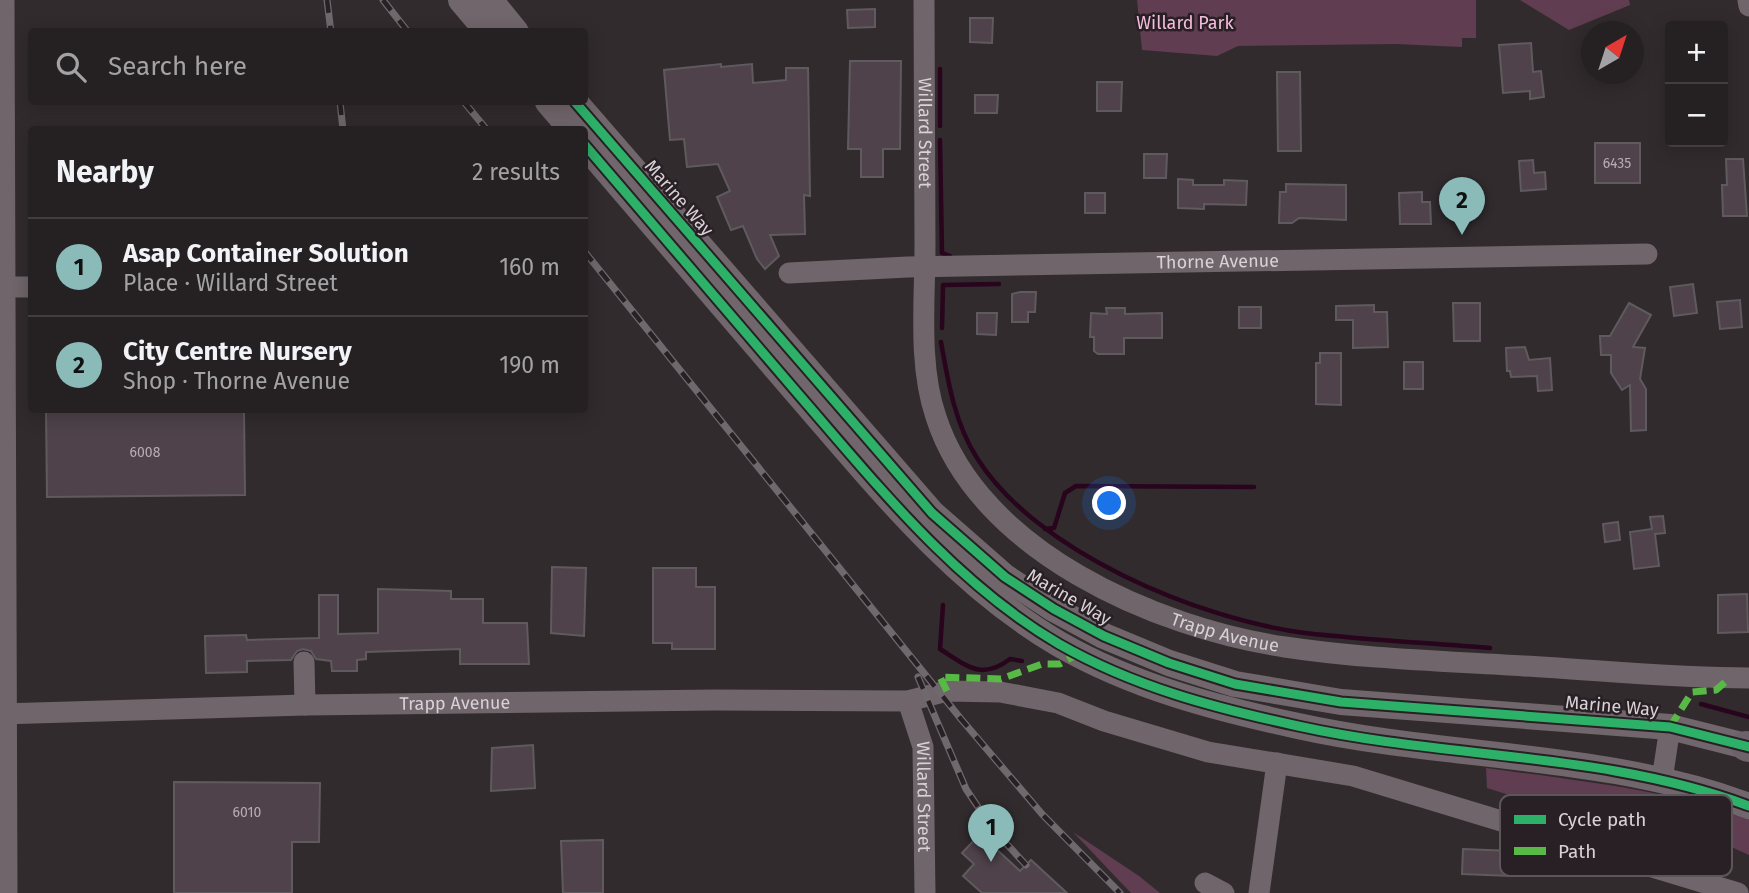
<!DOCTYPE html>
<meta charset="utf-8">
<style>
body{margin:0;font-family:"Fira Sans",sans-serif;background:#2d282a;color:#f1f3f6}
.controls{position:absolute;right:21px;top:21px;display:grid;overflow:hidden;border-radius:7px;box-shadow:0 4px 18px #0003}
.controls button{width:63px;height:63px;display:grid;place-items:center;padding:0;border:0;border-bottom:2px solid #423e40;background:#252022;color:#f1f3f6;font:35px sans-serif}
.compass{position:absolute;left:1581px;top:21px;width:63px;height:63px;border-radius:50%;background:#252022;box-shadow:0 4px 18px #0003;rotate:39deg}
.you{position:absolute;left:1110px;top:504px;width:24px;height:24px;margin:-18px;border:5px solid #fff;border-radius:50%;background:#1a73e8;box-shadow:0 0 0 10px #1a73e833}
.badge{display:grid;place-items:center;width:46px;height:46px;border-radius:50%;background:#8bbbb9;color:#111;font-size:23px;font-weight:700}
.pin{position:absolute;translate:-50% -58px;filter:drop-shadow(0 2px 4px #0008)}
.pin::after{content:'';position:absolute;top:37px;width:24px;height:21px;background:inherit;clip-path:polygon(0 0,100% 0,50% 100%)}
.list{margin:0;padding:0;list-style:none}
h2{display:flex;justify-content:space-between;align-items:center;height:91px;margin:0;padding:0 28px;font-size:30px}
h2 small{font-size:23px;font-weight:400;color:#a3a3a5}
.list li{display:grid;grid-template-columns:46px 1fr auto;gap:21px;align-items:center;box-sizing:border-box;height:98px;padding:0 28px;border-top:2px solid #423e40}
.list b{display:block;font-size:26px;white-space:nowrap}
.list p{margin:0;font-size:23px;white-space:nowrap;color:#a3a3a5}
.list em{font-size:23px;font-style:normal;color:#a3a3a5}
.icon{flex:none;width:38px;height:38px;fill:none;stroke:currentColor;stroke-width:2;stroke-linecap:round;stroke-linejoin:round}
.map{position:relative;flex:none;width:1749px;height:893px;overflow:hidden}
.search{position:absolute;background:#252022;box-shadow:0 4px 18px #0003;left:28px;top:28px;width:560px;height:77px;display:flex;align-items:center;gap:18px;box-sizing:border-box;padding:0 24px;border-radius:7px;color:#a3a3a5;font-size:26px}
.panel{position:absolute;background:#252022;box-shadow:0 4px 18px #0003;left:28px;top:126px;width:560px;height:287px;border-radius:7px}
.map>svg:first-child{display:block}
.green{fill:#613d52}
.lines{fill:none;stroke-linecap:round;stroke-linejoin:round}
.stream{stroke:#28041d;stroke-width:4.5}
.building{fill:#4f424a;stroke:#5f5a5d;stroke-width:2}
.minor{stroke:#6f656a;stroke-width:21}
.major{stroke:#71666b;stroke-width:26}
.highway{stroke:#6d6269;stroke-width:30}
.rail-casing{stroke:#6f686c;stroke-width:7}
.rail{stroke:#282025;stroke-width:4.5;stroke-dasharray:13;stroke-linecap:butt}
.quiet{stroke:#58b947;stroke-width:7;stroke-dasharray:14 7;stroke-linecap:butt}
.cycleway-casing{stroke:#282025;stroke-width:13}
.cycleway{stroke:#2db169;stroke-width:9}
.labels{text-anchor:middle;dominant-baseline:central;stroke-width:5;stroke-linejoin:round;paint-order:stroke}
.number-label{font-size:14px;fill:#b6adb2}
.park-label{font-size:18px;fill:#f5bcde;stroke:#282025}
.street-label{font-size:18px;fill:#d8d1d5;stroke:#282025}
.key{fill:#282025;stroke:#5d555a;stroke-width:2}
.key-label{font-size:19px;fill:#d8d1d5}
</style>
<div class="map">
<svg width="1749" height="893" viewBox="0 0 1749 893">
<rect width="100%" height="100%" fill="#312b2e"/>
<g class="green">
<path d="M1137,0H1476V38H1462V47L1396,44L1238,46L1217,56L1142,50Z"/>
<path d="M1520,0H1629L1630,5L1569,30Z"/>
<path d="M1486,768C1573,780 1659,789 1743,816L1749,819V855L1705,835L1692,823L1605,825L1487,788Z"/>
<path d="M1073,832L1139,876L1160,893H1131Z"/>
</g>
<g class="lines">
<g class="stream">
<path d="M940,69V126"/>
<path d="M940,140L942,253L950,256"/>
<path d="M942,328L943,285L999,284"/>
<path d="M941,342C948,382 955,424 977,458C1036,552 1198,619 1305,633C1366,640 1429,643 1490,648"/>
<path d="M1045,529L1054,528L1065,493L1076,486L1254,487"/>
<path d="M943,605L940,649C967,666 981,681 1010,659L1022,661"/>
<path d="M1701,704L1749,717"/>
</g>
</g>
<g class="building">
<path d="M875,9V27L848,28L847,10Z"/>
<path d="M970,18H993L992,43L970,42Z"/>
<path d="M1531,43L1533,72L1541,71L1544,97L1530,99V91L1503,93L1499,45Z"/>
<path d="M850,61H901L900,149H883V177H861V149H848Z"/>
<path d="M721,64V67L752,64L753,83L786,80V68H808L810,196L804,195L805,234L770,235L779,256L765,269L757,259L743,226L731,230L717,197L730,191L718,164L687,167L684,139L670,140L664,70Z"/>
<path d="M1277,72H1300L1301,151H1278Z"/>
<path d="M1097,82H1122L1121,111H1097Z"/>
<path d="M975,95H998L997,113H975Z"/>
<rect x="1595" y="143" width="45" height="40"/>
<path d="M1144,154H1167L1166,178H1144Z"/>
<path d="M1726,159H1743L1747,216H1723L1722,185H1727Z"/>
<path d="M1533,160L1534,173L1545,172L1546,189L1521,191L1519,161Z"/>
<path d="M1178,179L1193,180V185H1224V180L1247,181L1246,205L1204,204V209L1178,208Z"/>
<path d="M1286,184L1346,185V220L1299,218L1292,223H1279L1280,192H1286Z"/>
<path d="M1422,192V202H1430L1431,224H1400L1399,193Z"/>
<rect x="1085" y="193" width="20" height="20"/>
<path d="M1693,284L1697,313L1674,316L1670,287Z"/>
<path d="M1020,292H1036L1035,312H1028V322H1012V294Z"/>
<path d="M1740,300L1742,327L1720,329L1717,302Z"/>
<path d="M1453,303H1480V341H1454Z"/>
<path d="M1629,303L1651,315L1633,347L1645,348L1640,379L1646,389V430L1631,431L1630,385L1622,390L1611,373V355H1601L1600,336H1610Z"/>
<path d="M1374,305V312H1387L1388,347L1353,348V320H1336V306Z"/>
<rect x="1239" y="307" width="22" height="21"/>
<path d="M1106,308H1125V314L1162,313V338H1124V354H1098L1094,351V337H1090L1091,313L1107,314Z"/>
<path d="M977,313H997L996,335L977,334Z"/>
<path d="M1525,347L1529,360L1550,358L1552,390L1538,391L1537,376L1511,377L1510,371H1507L1506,348Z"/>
<path d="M1320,353H1341V405L1316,404V363H1320Z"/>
<rect x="1404" y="362" width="19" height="27"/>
<path d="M46,410H244L245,495L47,497Z"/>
<path d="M1663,516L1665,533L1655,534L1659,566L1634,569L1630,532L1652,529L1650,517Z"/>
<path d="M1618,522L1620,540L1605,542L1603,524Z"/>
<path d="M552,567L586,568L584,636L551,633Z"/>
<path d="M653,568H696V587H715V649H672V643H653Z"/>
<path d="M378,589L451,591V599H483V623H527L529,664H460V649L366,652V659L357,660V671H332L331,661L316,659L311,651L303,649L297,651L291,660L247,661V672L206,673L205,636L246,635L247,640L319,638V595H338V634L378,633Z"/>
<path d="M1747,594L1748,632L1718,633V595Z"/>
<path d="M533,745L535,788L491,791L492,748Z"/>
<path d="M174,782L320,783L319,842H292V893H174Z"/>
<path d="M980,834L1020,871L1031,860L1067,893H982L963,876L974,864L962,853Z"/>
<path d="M603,840V893H563L561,841Z"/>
<path d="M1463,849L1512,851L1511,876L1462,874Z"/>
</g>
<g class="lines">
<g class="minor">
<path d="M4,0L7,893"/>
<path id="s1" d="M924,0C925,82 925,164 925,246C925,301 918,365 936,417C979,551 1156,628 1285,647C1364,659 1444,661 1524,666C1598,670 1674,678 1749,678"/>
<path d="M1748,0L1749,6"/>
<path id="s2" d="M789,273L908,267L1647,254"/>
<path d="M0,287H32"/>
<path d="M304,662L305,705"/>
<path id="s3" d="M908,701L923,747L925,893"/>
<path id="s4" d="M0,714L305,705L715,700L908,701L947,691L1000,692L1058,703L1104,721L1208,752L1353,776L1738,893"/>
<path d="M1662,780L1670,727"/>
<path d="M1205,883L1224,893"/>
<path d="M1259,893L1277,763"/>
</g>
<g class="major">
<path d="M461,0L488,32"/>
<path d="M490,0L516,32"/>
<path d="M548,102L572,130"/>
<path d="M575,102L932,513L1005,577L1054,609L1104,636L1169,663L1235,684L1341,702L1670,727L1749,747"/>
<path d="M584,144C656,228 728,312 800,396C878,486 955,583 1059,644C1134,687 1215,708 1298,726C1447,759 1605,752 1749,806"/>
</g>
<path class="highway" d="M1746,746L1749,747"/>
<g class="rail-casing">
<g id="rail">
<path d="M327,0L331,32"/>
<path d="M383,0L408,32"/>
<path d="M340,102L343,130"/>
<path d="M464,102L487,130"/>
<path d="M584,251L961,719L1042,814L1120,893"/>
<path d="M918,677L966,789L992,828L1026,865"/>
</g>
</g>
<use href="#rail" class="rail"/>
<g class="quiet">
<path d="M947,691L940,677L1001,679L1042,664H1060L1078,654"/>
<path d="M1670,727L1692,692L1716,690L1730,678"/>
</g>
<g class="cycleway-casing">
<g id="cycleway">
<path d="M575,102L932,513L1005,577L1054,609L1104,636L1169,663L1235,684L1341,702L1670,727L1749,747"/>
<path d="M584,144C656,228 728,312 800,396C878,486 955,583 1059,644C1134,687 1215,708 1298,726C1447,759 1605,752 1749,806"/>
</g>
</g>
<use href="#cycleway" class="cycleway"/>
</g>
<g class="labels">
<g class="number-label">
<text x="1617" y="163">6435</text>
<text x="145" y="452">6008</text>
<text x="247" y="812">6010</text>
</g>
<g class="park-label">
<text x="1185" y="23">Willard Park</text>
</g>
<g class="street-label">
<text stroke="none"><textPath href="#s1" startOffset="133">Willard Street</textPath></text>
<text transform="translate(679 198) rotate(49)">Marine Way</text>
<text stroke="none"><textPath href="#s2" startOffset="429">Thorne Avenue</textPath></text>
<text transform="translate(1069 597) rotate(30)">Marine Way</text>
<text stroke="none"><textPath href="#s1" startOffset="794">Trapp Avenue</textPath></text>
<text stroke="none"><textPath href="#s4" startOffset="455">Trapp Avenue</textPath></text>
<text transform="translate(1612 706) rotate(5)">Marine Way</text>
<text stroke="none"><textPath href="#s3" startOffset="98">Willard Street</textPath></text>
</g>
</g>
<rect x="1500" y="795" width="232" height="81" rx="10" class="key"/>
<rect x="1514" y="815" width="32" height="9" fill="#2db169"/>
<rect x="1514" y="847" width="32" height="8" fill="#58b947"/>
<g class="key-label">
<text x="1558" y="826">Cycle path</text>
<text x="1558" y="858">Path</text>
</g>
</svg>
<div class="controls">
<button>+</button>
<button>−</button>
</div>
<svg class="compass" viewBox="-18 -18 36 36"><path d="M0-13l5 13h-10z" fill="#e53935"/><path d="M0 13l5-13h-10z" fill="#a3a3a5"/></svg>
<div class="you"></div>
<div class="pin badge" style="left:991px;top:862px">1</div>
<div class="pin badge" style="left:1462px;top:235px">2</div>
<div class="search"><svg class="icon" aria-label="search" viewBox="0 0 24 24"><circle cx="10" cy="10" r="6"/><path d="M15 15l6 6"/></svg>Search here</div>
<section class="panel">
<h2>Nearby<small>2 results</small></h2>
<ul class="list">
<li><span class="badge">1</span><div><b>Asap Container Solution</b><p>Place · Willard Street</p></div><em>160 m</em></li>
<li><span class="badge">2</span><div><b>City Centre Nursery</b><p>Shop · Thorne Avenue</p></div><em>190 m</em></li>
</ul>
</section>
</div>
